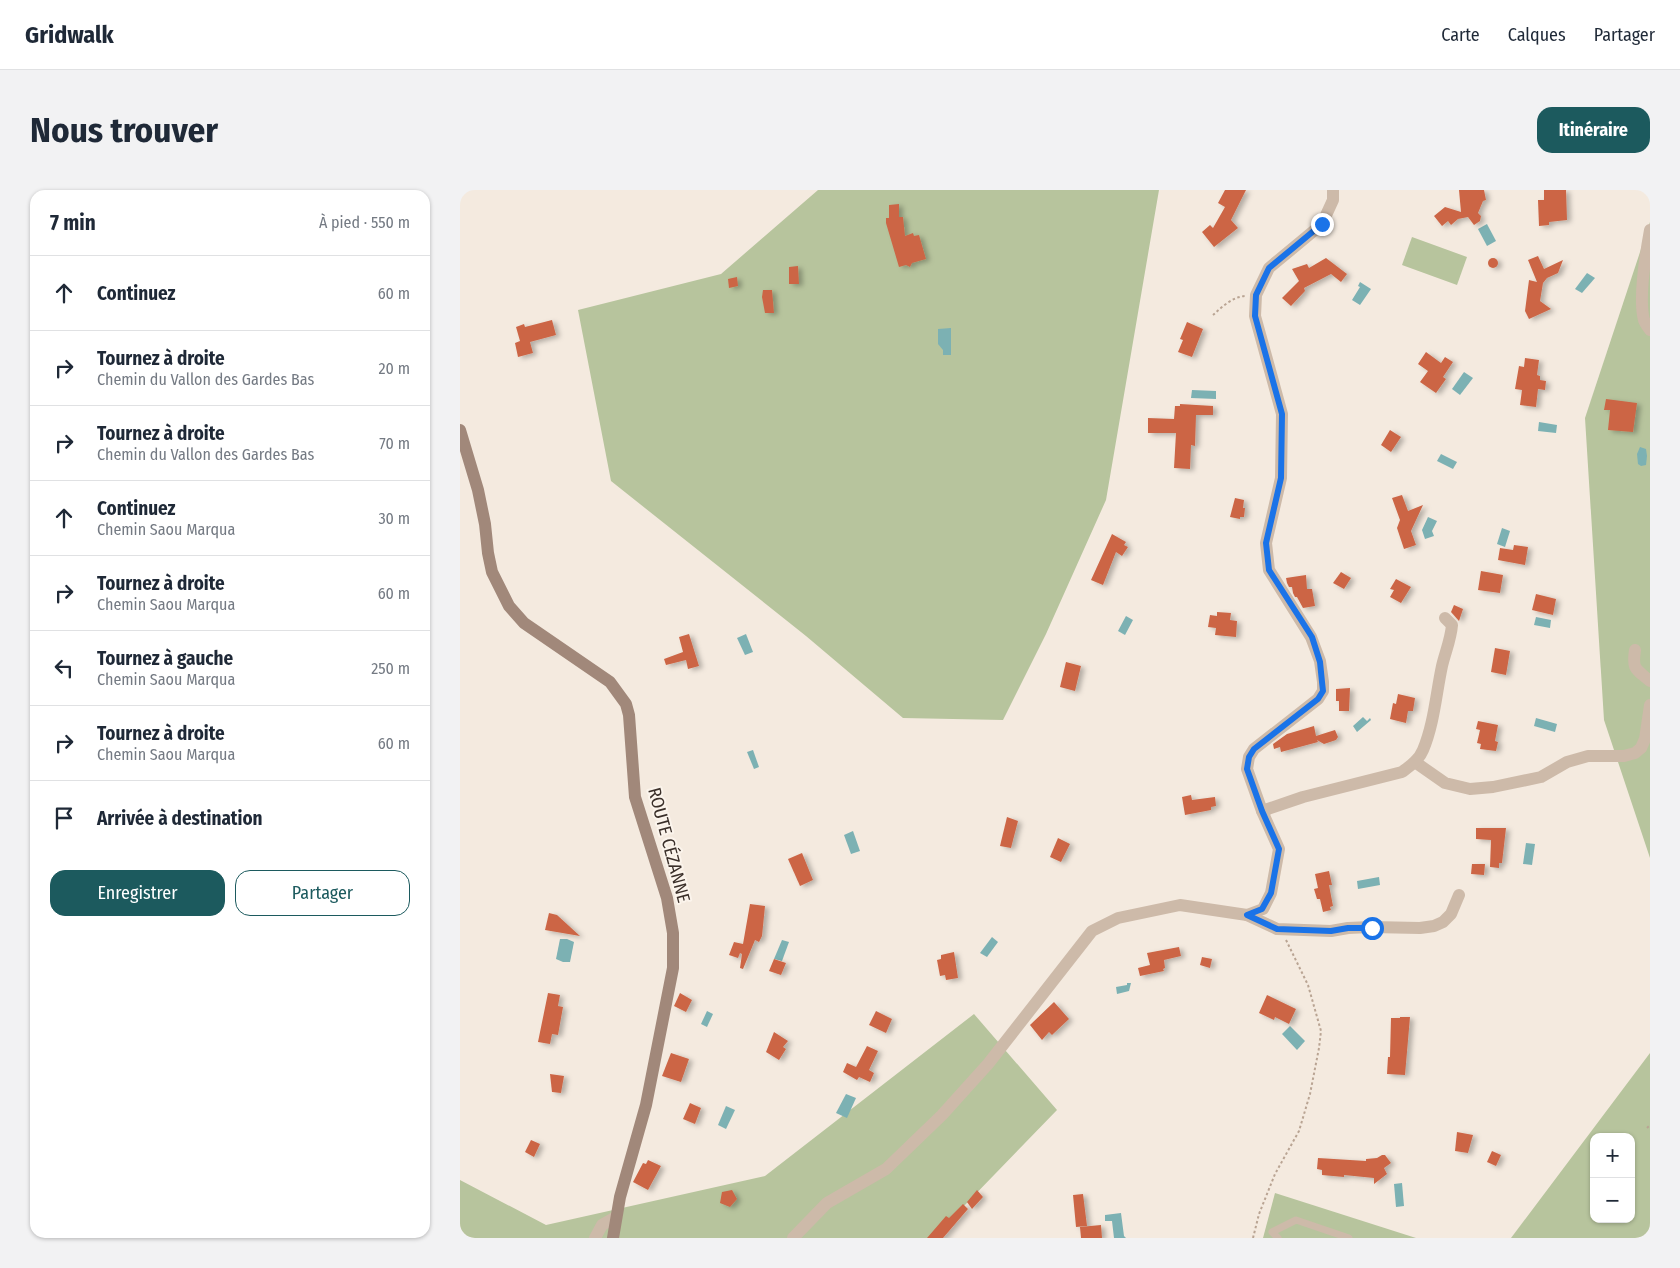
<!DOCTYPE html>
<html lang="fr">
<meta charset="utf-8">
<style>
body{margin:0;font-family:"Fira Sans Condensed",sans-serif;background:#f2f2f3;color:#1f2937}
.controls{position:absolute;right:15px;bottom:15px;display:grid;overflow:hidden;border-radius:10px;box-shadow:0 1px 4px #0004}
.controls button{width:45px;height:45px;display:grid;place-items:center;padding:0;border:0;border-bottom:1px solid #e0e1e3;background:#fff;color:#1f2937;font:25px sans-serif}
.stop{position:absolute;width:15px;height:15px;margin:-11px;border:4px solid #1a73e8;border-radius:50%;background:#fff}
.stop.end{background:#1a73e8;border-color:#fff;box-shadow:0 1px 5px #0008}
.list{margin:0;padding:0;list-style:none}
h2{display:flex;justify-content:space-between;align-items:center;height:65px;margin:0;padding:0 20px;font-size:21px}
h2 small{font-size:16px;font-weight:400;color:#747a83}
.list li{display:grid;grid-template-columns:32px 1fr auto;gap:15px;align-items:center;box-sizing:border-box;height:75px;padding:0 20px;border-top:1px solid #e0e1e3}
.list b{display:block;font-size:19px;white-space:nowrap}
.list p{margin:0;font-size:16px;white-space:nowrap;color:#747a83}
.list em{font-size:16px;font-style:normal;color:#747a83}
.actions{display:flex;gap:10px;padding:15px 20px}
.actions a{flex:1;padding:11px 0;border:1px solid #1c5a5e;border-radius:15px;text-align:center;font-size:18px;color:#1c5a5e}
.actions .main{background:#1c5a5e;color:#fff}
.icon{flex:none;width:28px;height:28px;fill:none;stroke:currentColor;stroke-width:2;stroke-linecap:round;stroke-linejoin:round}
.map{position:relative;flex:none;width:1190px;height:1048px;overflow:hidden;border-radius:15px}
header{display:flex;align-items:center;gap:30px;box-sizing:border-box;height:70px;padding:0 25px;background:#fff;border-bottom:1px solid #e0e1e3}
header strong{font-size:24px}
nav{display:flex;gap:28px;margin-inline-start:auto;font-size:18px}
.intro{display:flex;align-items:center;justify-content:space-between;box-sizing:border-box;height:120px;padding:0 30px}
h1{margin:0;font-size:35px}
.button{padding:12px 22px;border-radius:15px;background:#1c5a5e;color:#fff;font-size:18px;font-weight:700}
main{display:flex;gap:30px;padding:0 30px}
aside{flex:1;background:#fff;border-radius:15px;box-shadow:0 1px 4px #0004}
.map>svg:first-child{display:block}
.green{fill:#b7c49d;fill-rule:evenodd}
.water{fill:#7cb1b3}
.building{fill:#cc6545;filter:url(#shadow)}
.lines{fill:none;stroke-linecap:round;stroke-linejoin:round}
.path{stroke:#b9a493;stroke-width:2;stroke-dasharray:2.5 2.5;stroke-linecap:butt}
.lane{stroke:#cdbaa9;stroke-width:7}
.street{stroke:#cdbaa9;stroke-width:12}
.secondary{stroke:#a1887a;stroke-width:12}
.route{stroke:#1a73e8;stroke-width:6}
.labels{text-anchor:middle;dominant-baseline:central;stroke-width:4;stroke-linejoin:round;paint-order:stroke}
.street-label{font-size:18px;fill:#3a2f29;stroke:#fbf4ec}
</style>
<header>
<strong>Gridwalk</strong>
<nav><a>Carte</a><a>Calques</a><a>Partager</a></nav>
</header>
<div class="intro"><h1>Nous trouver</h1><a class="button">Itinéraire</a></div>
<main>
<aside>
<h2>7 min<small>À pied · 550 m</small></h2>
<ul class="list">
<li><svg class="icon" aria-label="ahead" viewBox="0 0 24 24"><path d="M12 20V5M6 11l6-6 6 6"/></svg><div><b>Continuez</b></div><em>60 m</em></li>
<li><svg class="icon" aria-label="right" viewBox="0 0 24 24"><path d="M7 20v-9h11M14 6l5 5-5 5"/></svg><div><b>Tournez à droite</b><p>Chemin du Vallon des Gardes Bas</p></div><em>20 m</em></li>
<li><svg class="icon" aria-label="right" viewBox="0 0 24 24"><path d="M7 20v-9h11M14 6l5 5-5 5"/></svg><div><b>Tournez à droite</b><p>Chemin du Vallon des Gardes Bas</p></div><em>70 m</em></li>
<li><svg class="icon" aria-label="ahead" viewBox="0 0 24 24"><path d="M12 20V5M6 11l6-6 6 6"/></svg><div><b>Continuez</b><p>Chemin Saou Marqua</p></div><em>30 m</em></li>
<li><svg class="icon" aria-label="right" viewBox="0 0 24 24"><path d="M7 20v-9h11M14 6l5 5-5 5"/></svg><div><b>Tournez à droite</b><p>Chemin Saou Marqua</p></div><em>60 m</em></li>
<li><svg class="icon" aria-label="left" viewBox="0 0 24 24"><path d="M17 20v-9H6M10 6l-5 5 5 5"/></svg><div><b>Tournez à gauche</b><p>Chemin Saou Marqua</p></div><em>250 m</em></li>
<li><svg class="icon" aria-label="right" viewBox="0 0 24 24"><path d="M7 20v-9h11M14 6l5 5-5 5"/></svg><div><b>Tournez à droite</b><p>Chemin Saou Marqua</p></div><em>60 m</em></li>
<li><svg class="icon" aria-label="arrive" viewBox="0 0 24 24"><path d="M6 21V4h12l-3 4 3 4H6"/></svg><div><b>Arrivée à destination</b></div></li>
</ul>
<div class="actions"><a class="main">Enregistrer</a><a>Partager</a></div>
</aside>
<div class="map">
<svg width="1190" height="1048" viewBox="0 0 1190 1048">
<defs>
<filter id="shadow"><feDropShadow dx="4" dy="2" stdDeviation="2.5" flood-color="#0004"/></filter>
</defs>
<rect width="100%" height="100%" fill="#f4eadf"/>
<g class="green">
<path d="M358,0H699L646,310L586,444L543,530L443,528L346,446L151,291L118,120L261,84Z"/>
<path d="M1190,32V668L1144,530L1125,228Z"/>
<path d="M952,47L1007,67L997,95L942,75Z"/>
<path d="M514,824L597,920L473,1048H0V990L86,1035L305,986Z"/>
<path d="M1190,863V1048H1051ZM1134,947H1171V1029H1134Z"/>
<path d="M815,1003L956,1048H803Z"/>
</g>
<g class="water">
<path d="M1027,34L1036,51L1027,56L1018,39Z"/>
<path d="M1127,83L1135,88L1122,103L1115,99Z"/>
<path d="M900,92L911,99L900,115L892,110L900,97L898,96Z"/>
<path d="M491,138V165H483V160L478,154V139Z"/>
<path d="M1004,182L1013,188L1000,205L992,199Z"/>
<path d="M732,200L756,201V209L731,208Z"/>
<path d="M1079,232L1097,235L1096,243L1078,241Z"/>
<path d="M1180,257L1186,259L1187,266L1186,275L1181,276L1178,274L1177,264Z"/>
<path d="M981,264L997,272L993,279L977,271Z"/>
<path d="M968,327L977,331L972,341L974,346L965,349L962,340Z"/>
<path d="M1042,338L1050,341L1045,357L1037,354Z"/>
<path d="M666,426L673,430L665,445L658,441Z"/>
<path d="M1076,427L1091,430L1090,438L1074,435Z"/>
<path d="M286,444L293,462L285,465L277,448Z"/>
<path d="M903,527L907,531L910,528L911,530L897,542L893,536Z"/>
<path d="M1076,528L1097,534L1095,542L1074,536Z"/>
<path d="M293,560L299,577L294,579L287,562Z"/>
<path d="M393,641L400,661L391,664L384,645Z"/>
<path d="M1066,653L1075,654L1072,675L1063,674Z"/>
<path d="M919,687L920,695L898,699L897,691Z"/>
<path d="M532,747L538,752L527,767L520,763Z"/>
<path d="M100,749H107L114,752L110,772H103L96,769Z"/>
<path d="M322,750L329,752L322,771L314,769Z"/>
<path d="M667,793H671L669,801L657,804L656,797L667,795Z"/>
<path d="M247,821L253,824L247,837L241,834Z"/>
<path d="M830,836L845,851L837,860L822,844Z"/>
<path d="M386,904L396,908L387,928L376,923Z"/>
<path d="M266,916L275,920L266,939L258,935Z"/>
<path d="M942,993L944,1016L936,1017L934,994Z"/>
<path d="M661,1023L664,1046L666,1048H654L652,1031H645V1025Z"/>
</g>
<g class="building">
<path d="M765,0H786L771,30L778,38L754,57L742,42L750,35L753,38L765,17L758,13Z"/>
<path d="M999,0H1024L1026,10L1023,11L1018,23L1021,26L1020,31L1014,35L1008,27L998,29L991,35L988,31L982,36L974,26L985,17L1001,22Z"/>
<path d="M1084,0H1106L1107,30L1089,32V35L1079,36L1078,10H1084Z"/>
<path d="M439,14V27H443L445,46L453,43L454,46L459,45L466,69L452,73L450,77L446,75L439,77L426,33V28H429V15Z"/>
<path d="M1078,66L1084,79L1103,70L1098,83L1087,88L1083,93L1080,111L1091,119L1069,129L1065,121L1069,90L1077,92L1068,70Z"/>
<circle cx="1033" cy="73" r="5"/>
<path d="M866,68L887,84L881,92L871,84L844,98L845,101L831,116L822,108L839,91L832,79L847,74L849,78Z"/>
<path d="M338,76L339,94H329V77Z"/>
<path d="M277,87L278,96L269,98L268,89Z"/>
<path d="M303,100H312L314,123H305L302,107Z"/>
<path d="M92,130L96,145L70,152L73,163L58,167L55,153L60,151L56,137L64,134L65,137Z"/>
<path d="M727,132L743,139L732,167L718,162L723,150L720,149Z"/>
<path d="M966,162L981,173L985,167L993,172L983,187L986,189L976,203L960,192L968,181L958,174Z"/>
<path d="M1065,168L1079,170L1077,185L1080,186V190L1086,191L1085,200L1078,199L1076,217L1060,215L1062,200L1055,199L1059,176L1064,177Z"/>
<path d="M1146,209L1177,213L1173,242L1148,240L1150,220H1144Z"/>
<path d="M720,214L753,216V225H736L735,256L731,255L730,279L714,278L716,243H688V228L714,229L715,216H720Z"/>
<path d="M930,240L941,247L931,262L921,255Z"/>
<path d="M942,305L948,321L963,315L951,341L956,355L944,359L937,338L940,330L932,308Z"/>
<path d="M775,308L784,310L783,318H785L784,327H780V329L770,327Z"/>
<path d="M652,344L666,352L664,355L668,357L662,366L656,362L643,395L631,390Z"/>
<path d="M1054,355L1068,357L1065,375L1038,370L1040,358L1053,360Z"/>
<path d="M1021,381L1043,385L1040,403L1018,400Z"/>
<path d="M881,382L891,388L884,399L873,393Z"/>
<path d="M846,385L847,399H852L855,416L843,418L837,407H835L833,403L832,397H829L827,393L826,388Z"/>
<path d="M936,389L951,397L941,413L930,407L934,400L930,399Z"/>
<path d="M1076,404L1096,409L1093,425L1072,420Z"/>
<path d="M994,415L1003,419L999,431L991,422Z"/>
<path d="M757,422L771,423L770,430L777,431L776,447L755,445L756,438L748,437L750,425L757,426Z"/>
<path d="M229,444L239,476L228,479L226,470L206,475L204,469L223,462L219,447Z"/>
<path d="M1035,458L1050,461L1046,485L1031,482Z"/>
<path d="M606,472L621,476L615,501L600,497Z"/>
<path d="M890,498L889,521H879V511H876V499Z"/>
<path d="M938,504L955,508L953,521H948L946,533L930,529L933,513L936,514Z"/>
<path d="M1018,531L1038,535L1035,551L1038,552L1036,561L1020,559L1021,554L1017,553L1020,540L1016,539Z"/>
<path d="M854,536L856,546L875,540L878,547L876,550L864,554L857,550L858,552L821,562L820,557L814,559L813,554L827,544Z"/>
<path d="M731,605L732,610L755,607L756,616L751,617V620L725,625L722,607Z"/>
<path d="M547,627L558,631L551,658L540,656Z"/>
<path d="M1016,638H1046L1042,673H1039V678L1030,677L1031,650L1016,649Z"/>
<path d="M598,648L610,654L601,672L590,667Z"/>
<path d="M342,663L353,690L340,696L328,669Z"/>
<path d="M1012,674H1025L1024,685L1011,684Z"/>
<path d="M869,681L872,695H869L873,716L870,717L871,720L863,722L860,709H857L854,699L858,698L855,684Z"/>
<path d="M290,714L305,716L302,746L299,752L295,750L283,779L280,778L282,764L280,763L278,768L269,765L274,752L283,754Z"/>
<path d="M89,723L97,725L120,746L85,740Z"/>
<path d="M719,757L721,766L704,770L705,778L703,779L704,781L680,786L678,778L690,775L687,763Z"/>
<path d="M494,762L498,788L486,790L485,785L480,786L477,770L481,769V765Z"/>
<path d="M742,767L752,769L750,778L740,775Z"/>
<path d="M314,769L326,773L321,785L309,781Z"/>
<path d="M88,803L100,805L98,816L103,817L98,845L92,844L90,854L78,852Z"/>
<path d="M220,803L232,810L226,822L214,816Z"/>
<path d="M807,805L836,819L829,834L815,827L814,830L799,823Z"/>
<path d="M594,812L609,829L592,845L589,842L582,850L570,835Z"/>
<path d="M416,821L432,829L426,843L409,835Z"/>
<path d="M940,827H950L945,885L927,884L928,867H930L931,828H940Z"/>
<path d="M314,842L328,851L323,857L326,859L319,870L306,862Z"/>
<path d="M407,856L418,861L409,880L414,883L410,892L399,887L397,890L383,882L387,873L396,877Z"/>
<path d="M211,863L229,869L221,892L202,886Z"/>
<path d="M90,884L104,886L101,903L92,902Z"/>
<path d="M230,913L241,918L235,934L223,929Z"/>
<path d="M997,942L1013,945L1008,963L995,961Z"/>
<path d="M71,950L80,954L74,967L65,962Z"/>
<path d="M1032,961L1041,965L1036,976L1027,972Z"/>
<path d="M922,965H925L931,973L924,978L927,984L914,994V988L884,985V987L862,985V980L857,979L858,968L906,971V969L917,968Z"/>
<path d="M188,970L201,976L188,1000L173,992L183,973L186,974Z"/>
<path d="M272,1000L277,1009L270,1017L260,1013L262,1002Z"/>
<path d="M517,1000L523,1007L512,1019L507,1012Z"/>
<path d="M623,1004L627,1036L616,1037L613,1005Z"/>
<path d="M503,1014L508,1019L483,1048H467L486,1026L489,1028Z"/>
<path d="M641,1035L642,1048H621L620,1037Z"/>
</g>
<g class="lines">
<g class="path">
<path d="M753,125C762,117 772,107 785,106"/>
<path d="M1187,938L1190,935"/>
<path d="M793,1048L799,1024L815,984L839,941L850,904L859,858L861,841L848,795L826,750"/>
</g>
<path class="lane" d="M818,1048L812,1042L836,1030L889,1048"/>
<g class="street">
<path d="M1190,40C1186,62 1178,108 1184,130C1185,133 1188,137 1190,140"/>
<path d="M1175,460C1172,480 1176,479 1190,491"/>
<path d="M955,572L985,593L1010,599L1033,597L1081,587L1107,572L1128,566H1164L1175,563L1181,558L1185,549L1190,515"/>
<path d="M802,621L787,579L789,567L794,559L858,509L863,501V492L860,471L851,447L809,380L806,353L821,288L822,224L795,126L796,105L809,78L862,34L873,10V0"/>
<path d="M787,725L803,719L811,703L819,659L802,621L843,607L942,582C950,576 959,570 963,560C974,534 976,504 982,476C985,463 991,449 992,435L985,428"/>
<path d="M135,1048L142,1035L156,1027"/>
<path d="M333,1048L367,1013L426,979L482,925L528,874L632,741L658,728L720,715L787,725L817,739L871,741L888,738L911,737L960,738L974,736L983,732L991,724L999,705"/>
</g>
<path class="secondary" d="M0,240L18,300L25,334L28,363L32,382L49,416L64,433L150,492L166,514L169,525L175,607L207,708L213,743V778L186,915L160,1007L153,1048"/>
</g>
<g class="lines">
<path class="route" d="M862,34L809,78L796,105L795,126L822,224L821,288L806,353L809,380L852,447L860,472L862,492L863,501L858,509L794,559L789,567L787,579L802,621L819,659L811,703L802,719L787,725L817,739L871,741L888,738H912"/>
</g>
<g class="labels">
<g class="street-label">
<text transform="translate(209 655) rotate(75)">ROUTE CÉZANNE</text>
</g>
</g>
</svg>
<div class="controls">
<button>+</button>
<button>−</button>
</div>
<div class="stop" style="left:912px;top:738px"></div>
<div class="stop end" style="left:862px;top:34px"></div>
</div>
</main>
